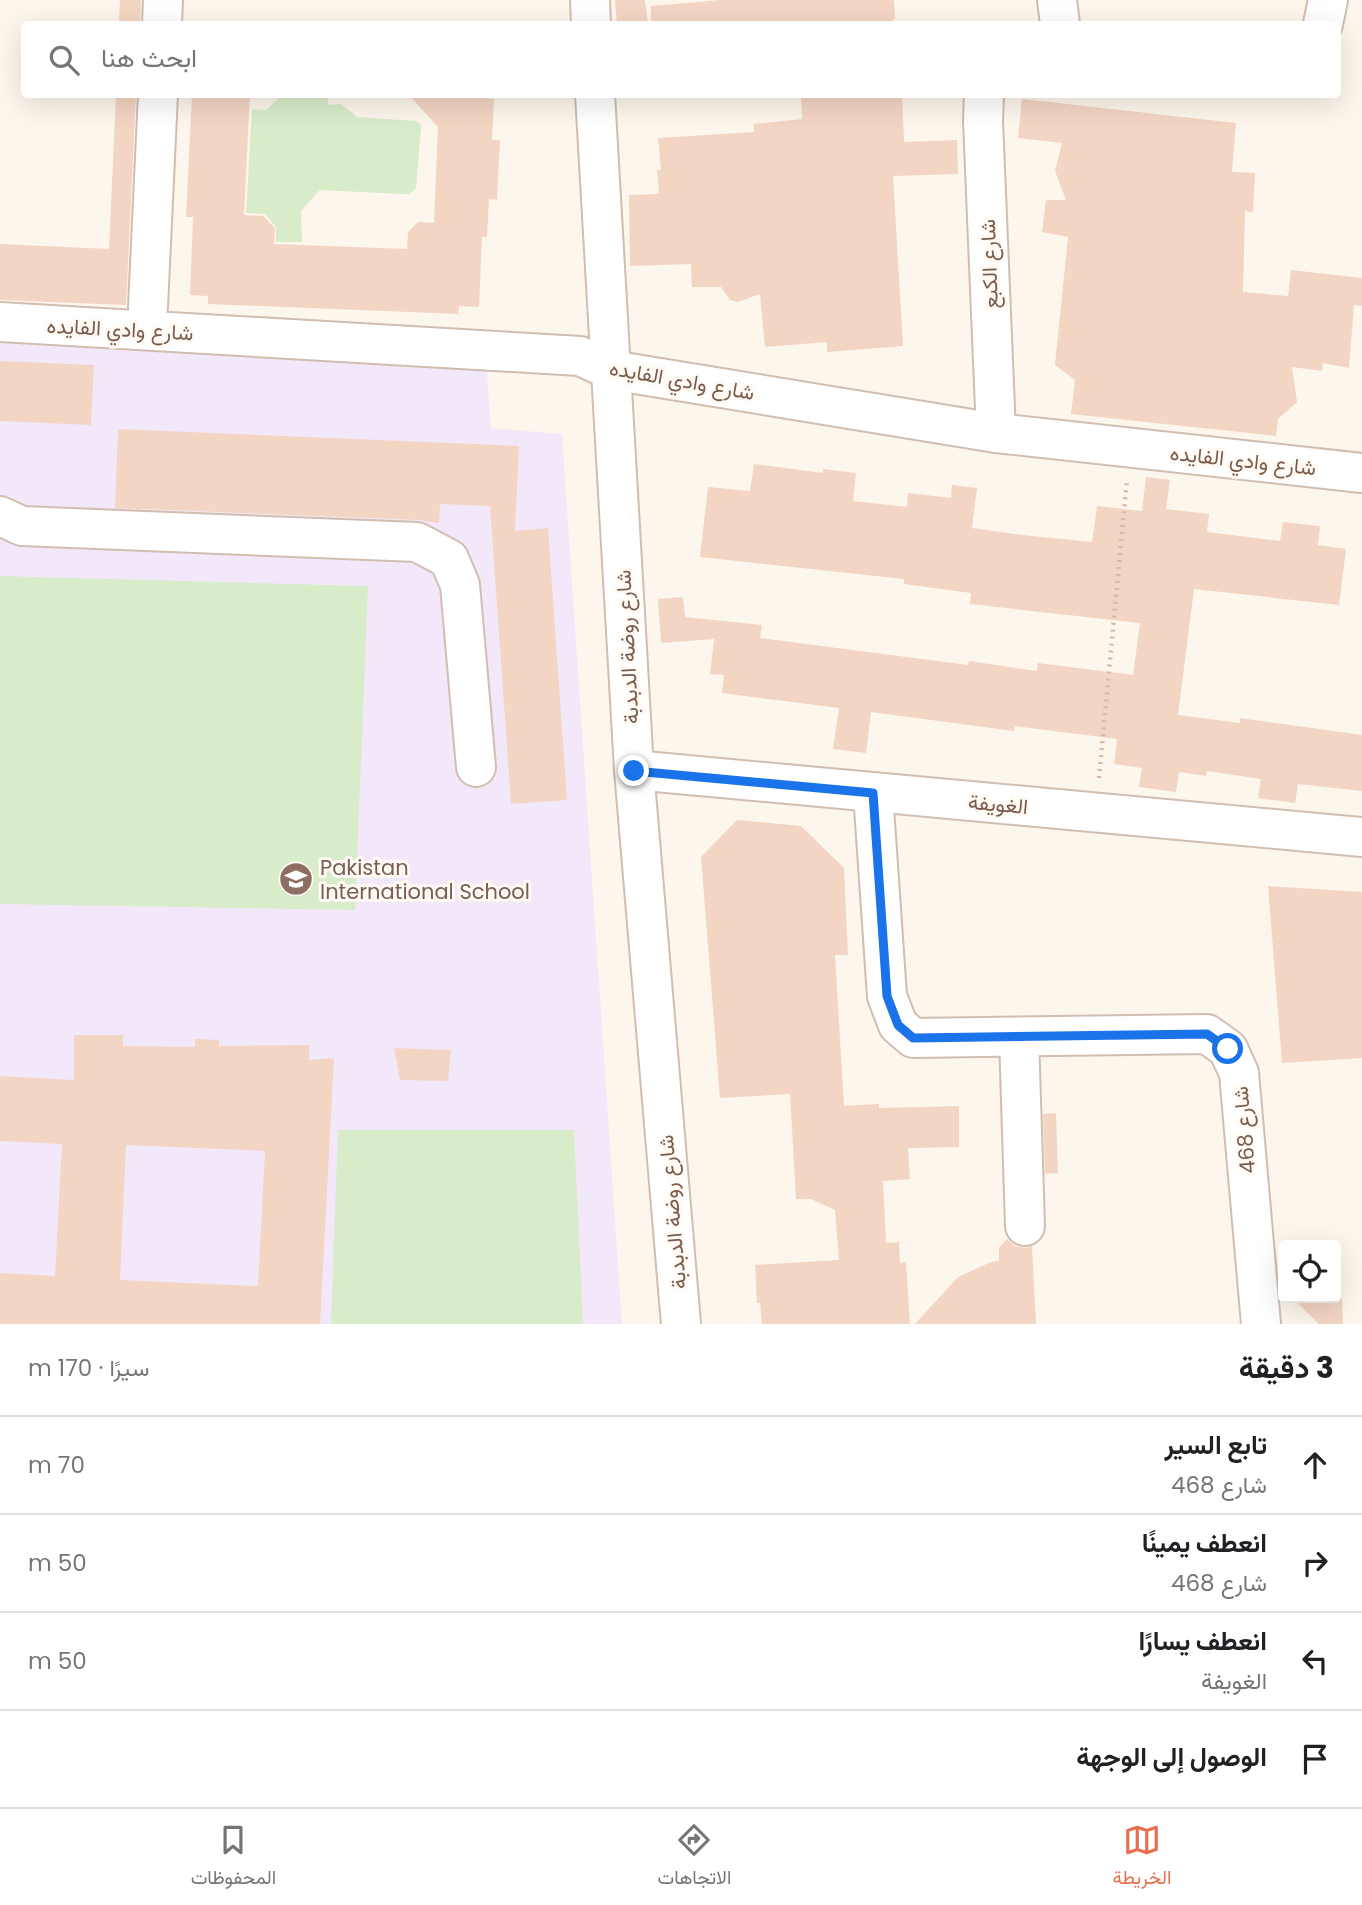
<!DOCTYPE html>
<html lang="ar">
<meta charset="utf-8">
<style>
body{margin:0;font-family:Poppins,Vazirmatn,sans-serif;background:#f6f6f6;color:#202124;direction:rtl}
.controls{position:absolute;right:21px;bottom:21px;display:grid;overflow:hidden;border-radius:7px;box-shadow:0 7px 28px #0002}
.controls button{width:63px;height:63px;display:grid;place-items:center;padding:0;border:0;border-bottom:2px solid #e0e0e0;background:#fff;color:#202124;font:35px sans-serif}
.stop{position:absolute;width:21px;height:21px;margin:-16px;border:5px solid #1a73e8;border-radius:50%;background:#fff}
.stop.end{background:#1a73e8;border-color:#fff;box-shadow:0 2px 7px #0008}
.list{margin:0;padding:0;list-style:none}
h2{display:flex;justify-content:space-between;align-items:center;height:91px;margin:0;padding:0 28px;font-size:30px}
h2 small{font-size:23px;font-weight:400;color:#757577}
.list li{display:grid;grid-template-columns:46px 1fr auto;gap:21px;align-items:center;box-sizing:border-box;height:98px;padding:0 28px;border-top:2px solid #e0e0e0}
.list b{display:block;font-size:26px;white-space:nowrap}
.list p{margin:0;font-size:23px;white-space:nowrap;color:#757577}
.list em{font-size:23px;font-style:normal;color:#757577}
.icon{flex:none;width:38px;height:38px;fill:none;stroke:currentColor;stroke-width:2;stroke-linecap:round;stroke-linejoin:round}
.map{position:relative;flex:none;width:1362px;height:1324px;overflow:hidden;direction:ltr}
.search{position:absolute;background:#fff;box-shadow:0 7px 28px #0002;left:21px;right:21px;top:21px;height:77px;display:flex;align-items:center;gap:18px;box-sizing:border-box;padding:0 24px;border-radius:7px;color:#757577;font-size:26px}
.sheet{height:483px;background:#fff}
nav{display:flex;justify-content:space-around;align-items:center;box-sizing:border-box;height:98px;border-top:2px solid #e0e0e0;background:#fff;font-size:19px;color:#757577}
nav a{display:grid;justify-items:center;gap:4px}
nav .on{color:#e76f51}
.map>svg:first-child{display:block}
.education{fill:#f3e8fa}
.green{fill:#d8ecc9}
.building{fill:#f3d5c3;fill-rule:evenodd}
.lines{fill:none;stroke-linecap:round;stroke-linejoin:round}
.minor-casing{stroke:#d1beb0;stroke-width:42}
.path{stroke:#d9b8a5;stroke-width:4.5;stroke-dasharray:2 5;stroke-linecap:butt}
.minor{stroke:#fff;stroke-width:38}
.route{stroke:#1a73e8;stroke-width:9}
.labels{text-anchor:middle;dominant-baseline:central;stroke-width:6;stroke-linejoin:round;paint-order:stroke}
.street-label{font-size:21px;fill:#7a5c4d;stroke:#fffaf3}
.education-label{font-size:21px;fill:#785e54;stroke:#fffaf3;text-anchor:start}
</style>
<div class="map">
<svg width="1362" height="1324" viewBox="0 0 1362 1324">
<rect width="100%" height="100%" fill="#fdf6ec"/>
<path class="education" d="M0,340L486,362L491,428L562,434L622,1324H0Z"/>
<g class="green">
<path d="M282,95H328V105L341,104L357,117L416,121L421,125V129L416,188L409,194H402L320,190L301,211L302,242H276V227L265,214L246,213L252,109L266,110Z"/>
<path d="M0,576L368,586L355,910L0,904Z"/>
<path d="M338,1130H574L583,1324H331Z"/>
</g>
<g class="building">
<path d="M120,0H141L140,24H119Z"/>
<path d="M615,0H645L648,24H617Z"/>
<path d="M721,0H894L895,19H893V24H866V21L824,24H651V6Z"/>
<path d="M116,94H136L126,305L0,300V244L109,249Z"/>
<path d="M192,94H250L244,215L263,216L275,228L274,244L407,249L408,232L418,222L434,223L438,127L408,94H482V98L494,99L492,140H500L497,200L489,199L487,237H482L479,307L459,306L458,314L208,304V296L190,295L193,217H186Z"/>
<path d="M801,94H902L904,142L957,140L958,174L893,176L903,346L827,352V342L765,347L760,294L738,302L730,300L721,287H692L691,264L630,266L629,195L659,194L657,170H661L658,138L754,132V124L802,119Z"/>
<path d="M1022,99L1236,123L1232,172L1255,173L1253,212L1245,211L1243,292L1288,296L1291,270L1362,278V306L1354,305L1349,368L1323,363L1322,371L1292,367L1297,402L1278,419L1276,436L1071,414L1075,380L1055,365L1068,237L1042,232L1046,200H1066L1055,171L1062,143L1018,138Z"/>
<path d="M0,361L94,365L91,425L0,421Z"/>
<path d="M118,429L519,446L515,531L548,528L567,800L511,804L490,506L440,504L439,523L418,520L115,508Z"/>
<path d="M754,464L823,473V469L856,473L853,501L907,507L908,493L951,498L952,485L977,488L972,528L1022,535L1092,542L1097,506L1142,511L1146,477L1170,480L1166,509L1209,514L1207,532L1280,541L1283,522L1320,526L1318,545L1346,549L1339,605L1194,589L1178,715L1240,723V718L1362,735V791L1298,784L1295,803L1258,798L1261,779L1207,771L1206,776L1179,772L1176,792L1139,787L1142,768L1114,764L1117,739L1015,726L1014,731L871,712L866,753L833,749L839,708L722,693L724,675L710,674L714,639L661,643L658,599L683,597L685,617L762,625L760,638L968,665L969,661L1037,671L1038,663L1133,675L1140,623L970,604L971,593L904,584V579L700,557L708,487L750,491Z"/>
<path d="M737,820L801,826L844,868L848,955H835L844,1106L879,1104V1108L959,1106V1147L908,1148L910,1179L883,1181L886,1243L899,1242L900,1263L906,1262L910,1324H762L760,1303H757L755,1265L839,1260L835,1210L811,1199H796L790,1094L720,1098L701,857Z"/>
<path d="M1268,886L1362,892V1058L1282,1063Z"/>
<path d="M74,1035H123V1046L195,1047V1039L219,1040V1046L309,1045V1060L334,1058L320,1324H0V1273L55,1276L62,1144L0,1141V1076L74,1080ZM126,1145L265,1151L258,1286L120,1280Z"/>
<path d="M394,1048L451,1050L448,1081L400,1080Z"/>
<path d="M1056,1113L1058,1173L1045,1174L1043,1114Z"/>
<path d="M1007,1239L1015,1246L1025,1248L1032,1246L1036,1324H915L958,1277L991,1262L999,1261V1248Z"/>
<path d="M1292,1298H1342L1343,1324H1319Z"/>
</g>
<g class="lines">
<g class="minor-casing">
<g id="minor">
<path d="M590,0L591,24"/>
<path d="M1057,0L1060,24"/>
<path d="M162,24L163,0"/>
<path d="M1323,24L1328,0"/>
<path d="M595,94L634,770L681,1324"/>
<path d="M984,94L983,121L996,433"/>
<path d="M148,307L158,94"/>
<path d="M0,322L580,356L611,370L996,433L1362,473"/>
<path d="M0,516L22,526L417,542L449,559L460,585L476,767"/>
<path d="M634,770L1362,837"/>
<path d="M873,793L887,996L898,1025L913,1038L1207,1034L1228,1049L1239,1073L1261,1324"/>
<path d="M1019,1037L1025,1226"/>
</g>
</g>
<path class="path" d="M1099,778L1127,480"/>
<use href="#minor" class="minor"/>
</g>
<g class="lines">
<path class="route" d="M634,771L873,793L887,996L898,1025L913,1038L1207,1034L1228,1049"/>
</g>
<defs>
<g id="school-disc" transform="scale(1.75)"><circle r="9.5" fill="#8d6e63" stroke="#fffaf3"/><path d="M0-5L7-2L0 1L-7-2ZM-4 1L0 2.5L4 1V4Q0 6-4 4Z" fill="#fff"/></g>
</defs>
<g fill-rule="evenodd">
<use href="#school-disc" x="296" y="879"/>
</g>
<g class="labels">
<g class="street-label">
<text transform="translate(989 264) rotate(-92)">شارع الكبع</text>
<text transform="translate(120 329) rotate(3)">شارع وادي الفايده</text>
<text transform="translate(682 380) rotate(10)">شارع وادي الفايده</text>
<text transform="translate(1243 460) rotate(6)">شارع وادي الفايده</text>
<text transform="translate(627 647) rotate(-93)">شارع روضة الدبدبة</text>
<text transform="translate(998 804) rotate(5)">الغويفة</text>
<text transform="translate(1244 1130) rotate(-95)">شارع 468</text>
<text transform="translate(672 1212) rotate(-95)">شارع روضة الدبدبة</text>
</g>
<g class="education-label">
<text x="320" y="867">Pakistan<tspan x="320" dy="24">International School</tspan></text>
</g>
</g>
</svg>
<div class="controls">
<button><svg class="icon" aria-label="locate" viewBox="0 0 24 24"><circle cx="12" cy="12" r="6"/><path d="M12 2v4M12 18v4M2 12h4M18 12h4"/></svg></button>
</div>
<div class="stop" style="left:1228px;top:1049px"></div>
<div class="stop end" style="left:634px;top:771px"></div>
<div class="search"><svg class="icon" aria-label="search" viewBox="0 0 24 24"><circle cx="10" cy="10" r="6"/><path d="M15 15l6 6"/></svg>ابحث هنا</div>
</div>
<section class="sheet">
<h2>3 دقيقة<small>سيرًا · 170 m</small></h2>
<ul class="list">
<li><svg class="icon" aria-label="ahead" viewBox="0 0 24 24"><path d="M12 20V5M6 11l6-6 6 6"/></svg><div><b>تابع السير</b><p>شارع 468</p></div><em>70 m</em></li>
<li><svg class="icon" aria-label="right" viewBox="0 0 24 24"><path d="M7 20v-9h11M14 6l5 5-5 5"/></svg><div><b>انعطف يمينًا</b><p>شارع 468</p></div><em>50 m</em></li>
<li><svg class="icon" aria-label="left" viewBox="0 0 24 24"><path d="M17 20v-9H6M10 6l-5 5 5 5"/></svg><div><b>انعطف يسارًا</b><p>الغويفة</p></div><em>50 m</em></li>
<li><svg class="icon" aria-label="arrive" viewBox="0 0 24 24"><path d="M6 21V4h12l-3 4 3 4H6"/></svg><div><b>الوصول إلى الوجهة</b></div></li>
</ul>
</section>
<nav>
<a class="on"><svg class="icon" aria-label="map" viewBox="0 0 24 24"><path d="M3 6l6-2 6 2 6-2v14l-6 2-6-2-6 2zM9 4v14M15 6v14"/></svg>الخريطة</a>
<a><svg class="icon" aria-label="directions" viewBox="0 0 24 24"><path d="M12 3l9 9-9 9-9-9zM9 14v-3h6M13 9l2 2-2 2"/></svg>الاتجاهات</a>
<a><svg class="icon" aria-label="saved" viewBox="0 0 24 24"><path d="M7 4h10v16l-5-4-5 4z"/></svg>المحفوظات</a>
</nav>
